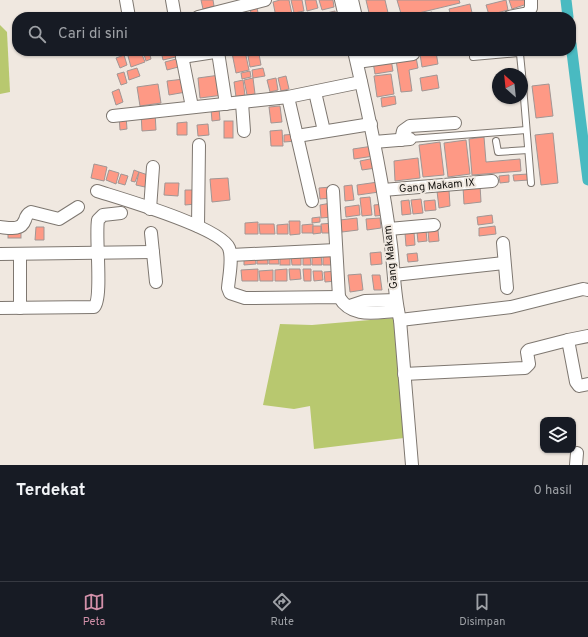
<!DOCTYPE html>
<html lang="id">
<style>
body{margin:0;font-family:Overpass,sans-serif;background:#242831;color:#f1f3f6}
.controls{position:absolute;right:12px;bottom:12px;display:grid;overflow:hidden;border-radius:8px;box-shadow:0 1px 3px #0004}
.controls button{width:36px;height:36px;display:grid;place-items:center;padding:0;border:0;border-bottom:1px solid #363941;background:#171b24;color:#f1f3f6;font:20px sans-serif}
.compass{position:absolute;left:492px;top:68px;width:36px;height:36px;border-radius:50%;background:#171b24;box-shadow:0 1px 3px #0004;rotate:333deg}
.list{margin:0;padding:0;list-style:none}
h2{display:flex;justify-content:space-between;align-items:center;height:52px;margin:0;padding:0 16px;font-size:17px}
h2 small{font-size:13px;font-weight:400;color:#9ea1a6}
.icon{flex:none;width:22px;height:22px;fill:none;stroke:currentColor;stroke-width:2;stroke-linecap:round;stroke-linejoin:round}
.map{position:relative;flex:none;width:588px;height:465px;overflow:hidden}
.search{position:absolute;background:#171b24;box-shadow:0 1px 3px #0004;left:12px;right:12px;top:12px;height:44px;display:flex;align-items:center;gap:10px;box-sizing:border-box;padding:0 14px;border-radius:16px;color:#9ea1a6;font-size:15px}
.sheet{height:116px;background:#171b24}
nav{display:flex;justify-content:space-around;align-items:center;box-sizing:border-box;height:56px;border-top:1px solid #363941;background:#171b24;font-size:11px;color:#9ea1a6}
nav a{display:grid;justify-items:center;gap:2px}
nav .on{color:#d290a9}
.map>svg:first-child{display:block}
.green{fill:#b8c86f}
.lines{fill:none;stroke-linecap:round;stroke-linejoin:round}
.canal{stroke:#49bac1;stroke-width:11}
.building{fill:#fe9985;stroke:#a19694}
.lane-casing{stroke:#7e7770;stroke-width:8}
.street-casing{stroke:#7e7770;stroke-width:14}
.lane{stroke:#fff;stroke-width:6}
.street{stroke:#fff;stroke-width:12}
.labels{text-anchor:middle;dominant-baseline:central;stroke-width:4;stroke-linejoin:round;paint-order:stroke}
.street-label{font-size:11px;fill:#161411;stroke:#f0e8e0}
</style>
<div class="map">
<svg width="588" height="465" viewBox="0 0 588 465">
<rect width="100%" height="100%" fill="#f0e8e0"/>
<g class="green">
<path d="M0,25L7,32L10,92L0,94Z"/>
<path d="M393,318L396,325L404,438L314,449L310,406L294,409L263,405L280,324L312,325Z"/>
</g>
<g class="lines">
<g class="canal">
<path d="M566,0L568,17"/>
<path d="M571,44L588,180"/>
</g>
</g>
<g class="building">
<path d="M201,0H213L214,6L203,9Z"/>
<path d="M280,0H289L292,14L276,17L273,2Z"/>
<path d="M291,0H302L304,11L294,13Z"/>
<path d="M305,0H316L318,8L307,11Z"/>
<path d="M319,0H333L334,7L322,10Z"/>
<path d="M366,0H385L389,17H370Z"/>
<path d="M397,0H459L460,3L402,17Z"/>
<path d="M506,0L508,10L489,15L486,5Z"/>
<path d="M509,0H529L530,3L512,9Z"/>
<path d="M470,4L473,17H451L449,9Z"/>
<path d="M257,8L259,17H252L250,9Z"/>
<path d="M335,11L336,17H319L318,15Z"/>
<path d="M432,12L433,17H410Z"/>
<path d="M143,51H149L151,59L146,61Z"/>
<path d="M161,51H179L180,56L163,60Z"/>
<path d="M245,51L249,70L236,73L232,53Z"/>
<path d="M141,52L145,62L131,67L128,56Z"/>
<path d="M436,52L438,64L422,67L420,54Z"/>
<path d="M259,54L261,65L250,67L248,56Z"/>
<path d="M124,55L127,65L120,68L116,58Z"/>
<path d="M416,57L418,68L409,70L412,91L401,92L396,60Z"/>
<path d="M180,58L182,66L167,70L165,62Z"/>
<path d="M391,59L393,71L375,74L373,62Z"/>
<path d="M137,68L140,76L129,80L127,71Z"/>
<path d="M263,68L265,76L253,78L252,70Z"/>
<path d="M250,71L251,77L242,79L241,73Z"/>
<path d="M124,72L127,83L121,85L117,74Z"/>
<path d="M391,74L394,94L377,97L374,76Z"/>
<path d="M220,75L223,95L200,98L198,78Z"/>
<path d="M437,75L439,88L422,91L420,78Z"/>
<path d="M286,76L289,89L281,91L278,78Z"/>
<path d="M253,78L255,94L247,95L244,80Z"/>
<path d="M276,78L278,90L270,92L267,80Z"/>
<path d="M184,79L186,92L169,95L167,81Z"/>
<path d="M243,80L245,95L236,97L234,82Z"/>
<path d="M158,84L161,103L140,106L137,87Z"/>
<path d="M549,84L553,116L536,118L532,86Z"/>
<path d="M119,89L123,102L116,105L112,92Z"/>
<path d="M395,96L396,104L382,107L381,98Z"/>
<path d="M280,106L282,122L271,123L269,107Z"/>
<path d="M219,108L220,120L212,121L211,109Z"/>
<path d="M155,112L156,130L142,131L141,113Z"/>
<path d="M119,116H126L127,129L120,130Z"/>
<rect x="224" y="121" width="9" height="17"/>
<path d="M187,122V135H177V123Z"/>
<path d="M208,124L209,135L198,136L197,125Z"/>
<path d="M282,130L283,146H271L270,131Z"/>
<path d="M553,133L558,183L541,185L535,135Z"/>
<path d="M296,134L297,141L284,142V135Z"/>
<path d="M484,137L486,162L520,159L521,171L472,175L469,139Z"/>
<path d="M466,140L470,174L448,177L444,143Z"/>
<path d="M440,142L444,175L423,177L419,145Z"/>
<path d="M373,146L374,156L354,159L353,149Z"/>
<path d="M375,158L376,168L362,170L360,161Z"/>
<path d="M418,158L420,178L395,181L394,161Z"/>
<path d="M94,164L107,167L104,181L91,178Z"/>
<path d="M109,170L119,173L116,184L106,180Z"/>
<path d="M134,170L139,172L135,182L131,181Z"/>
<path d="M139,172L148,175L145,187L136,185Z"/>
<path d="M121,174L128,176L125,185L118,183Z"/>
<path d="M528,174L529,180L514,181L513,175Z"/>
<path d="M509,175V182L500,183L499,176Z"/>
<path d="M228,178L230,200L212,202L210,179Z"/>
<path d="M378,182L379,192L358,195L357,185Z"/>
<path d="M165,183H179L178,196L164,195Z"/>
<path d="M352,185L354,200L345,201L344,186Z"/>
<path d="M480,185L481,202L464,204L463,187Z"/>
<path d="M331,187L332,198L320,199L319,188Z"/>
<path d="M185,190H196V204L185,205Z"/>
<path d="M449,190L450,206L439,208L437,191Z"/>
<path d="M370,197L372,215L362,216L360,198Z"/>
<path d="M421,199L423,213L413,214L411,200Z"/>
<path d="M409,200L411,214L402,215L401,201Z"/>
<path d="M435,200L436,210L425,211L424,201Z"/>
<path d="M331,203L332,217L321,218L320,205Z"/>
<path d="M384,204L385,215L375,216L374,205Z"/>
<path d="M359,205L360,215L346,217L345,207Z"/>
<path d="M492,215L493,223L478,225L477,217Z"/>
<path d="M320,217V222L312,223V218Z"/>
<path d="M357,218L358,230L342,232L340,220Z"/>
<path d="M380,218L381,228L367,230L366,219Z"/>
<path d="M289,221H300V234L290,235Z"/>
<path d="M258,222V234H245V223Z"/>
<path d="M334,223L335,233H322L321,224Z"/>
<path d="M259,224H274L275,234H260Z"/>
<path d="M288,224V234H277V225Z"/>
<path d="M313,224V233H302V225Z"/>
<path d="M313,226H321V233L313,234Z"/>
<path d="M495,226L496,234L479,236V228Z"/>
<path d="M36,227H44V240H35Z"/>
<rect x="8" y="229" width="13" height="9"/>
<path d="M426,230L427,241L418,242L417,232Z"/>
<path d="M438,230L439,241L429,242L428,231Z"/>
<path d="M414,232L415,245L406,246L405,233Z"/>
<path d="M381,252L382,264L371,265L370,253Z"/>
<path d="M336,253V265H323V254Z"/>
<path d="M417,253L418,261L408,262L407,254Z"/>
<path d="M244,254H255L256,264L244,265Z"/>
<path d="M267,254L268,264H257V255Z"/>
<path d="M269,254H278L279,264H269Z"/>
<rect x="280" y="255" width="10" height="10"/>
<path d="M301,255V265H292L291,256Z"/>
<path d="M321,255L322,265H312V256Z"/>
<path d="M310,256L311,265H303V257Z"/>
<path d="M258,269V281H242L241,270Z"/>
<path d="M287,269V281H275V270Z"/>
<path d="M289,269H300L301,279L290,280Z"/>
<path d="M303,269H311V281H304Z"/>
<path d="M273,270V281H260L259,271Z"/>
<path d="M313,271H322L323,280L314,281Z"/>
<path d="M336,271L337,281L325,282L324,272Z"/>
<path d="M361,274L363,290L350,292L348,275Z"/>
<path d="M372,275H380L382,290H374Z"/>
</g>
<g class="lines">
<g class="lane-casing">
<g id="lane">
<path d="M473,57L518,53L520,54L522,74"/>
<path d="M522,74L531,183"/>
<path d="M410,139L526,130"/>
<path d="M496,141L498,152L528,150"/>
</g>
</g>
<g class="street-casing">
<g id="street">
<path d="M126,0L129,17"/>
<path d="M172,0L175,17"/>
<path d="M341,0L345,17"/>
<path d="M352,0L356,17"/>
<path d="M198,17L265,0"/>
<path d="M509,17L528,13L531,8V0"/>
<path d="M181,51L192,107"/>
<path d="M354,51C369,115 383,180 391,245C394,270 394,295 400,320L412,465"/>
<path d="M218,52L226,104"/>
<path d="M182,57L221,51"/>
<path d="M357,62L413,54"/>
<path d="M315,92L324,131"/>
<path d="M288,97L312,201"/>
<path d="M242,103L244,131"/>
<path d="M113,116L288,97L361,82"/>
<path d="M297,136L371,124"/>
<path d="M401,140L403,131L410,126L455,123"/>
<path d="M374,142L410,139"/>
<path d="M383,190L492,181"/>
<path d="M97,191C122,199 220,227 229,248C233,259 229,276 228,288L230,293L245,298L339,297C352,319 376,312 398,311"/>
<path d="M333,191L339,297"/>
<path d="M150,209L153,167"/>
<path d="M198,226L199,145"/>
<path d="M0,227C10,228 21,231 25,220C26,216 27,214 31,212L59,219L78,207"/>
<path d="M389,229L434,225"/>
<path d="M151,233L156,282"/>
<path d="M503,243L507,288"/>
<path d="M0,254L153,252"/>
<path d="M231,255L336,250"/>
<path d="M394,275L504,263"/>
<path d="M350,306L365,301L396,300"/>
<path d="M0,308L94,307C103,298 95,237 98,220L103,215L121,213"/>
<path d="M20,308V254"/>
<path d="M400,320L511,307L583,289L588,290"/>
<path d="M568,340L588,336"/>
<path d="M404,374L525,368L529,364L527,352L529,350L568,340L576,382L579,386L588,384"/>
<path d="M576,465L577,453"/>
</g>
</g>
<use href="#lane" class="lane"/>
<use href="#street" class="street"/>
</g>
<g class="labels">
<g class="street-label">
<text transform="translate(437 186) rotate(-5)">Gang Makam IX</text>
<text transform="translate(391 257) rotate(-96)">Gang Makam</text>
</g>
</g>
</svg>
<div class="controls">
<button><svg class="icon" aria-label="layers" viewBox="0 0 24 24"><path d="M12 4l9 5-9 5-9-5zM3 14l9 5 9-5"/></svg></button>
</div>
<svg class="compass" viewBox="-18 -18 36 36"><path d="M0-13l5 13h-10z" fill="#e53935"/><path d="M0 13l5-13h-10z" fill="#9ea1a6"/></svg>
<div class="search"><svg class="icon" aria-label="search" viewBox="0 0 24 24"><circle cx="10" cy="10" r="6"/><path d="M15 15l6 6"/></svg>Cari di sini</div>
</div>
<section class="sheet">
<h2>Terdekat<small>0 hasil</small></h2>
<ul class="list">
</ul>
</section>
<nav>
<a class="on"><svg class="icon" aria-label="map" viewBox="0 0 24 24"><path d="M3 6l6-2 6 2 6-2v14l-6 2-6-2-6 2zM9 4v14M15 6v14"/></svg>Peta</a>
<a><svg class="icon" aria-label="directions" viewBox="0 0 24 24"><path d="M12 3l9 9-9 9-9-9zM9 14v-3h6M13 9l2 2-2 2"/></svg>Rute</a>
<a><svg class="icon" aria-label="saved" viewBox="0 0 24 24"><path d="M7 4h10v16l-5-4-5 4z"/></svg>Disimpan</a>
</nav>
